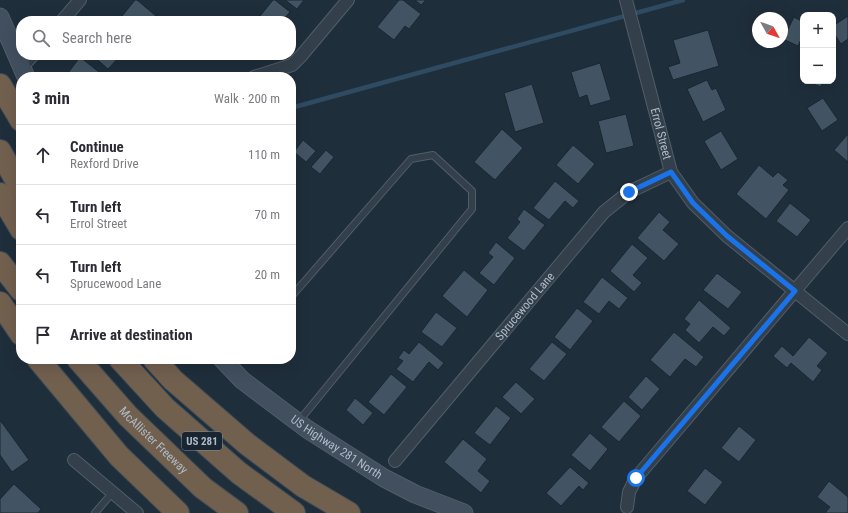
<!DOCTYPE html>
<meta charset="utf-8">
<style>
body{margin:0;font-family:"Roboto Condensed",sans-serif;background:#f7f7f7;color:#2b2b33}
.controls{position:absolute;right:12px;top:12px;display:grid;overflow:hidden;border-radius:8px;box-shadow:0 4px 16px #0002}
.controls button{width:36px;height:36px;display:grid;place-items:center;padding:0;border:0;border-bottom:1px solid #e1e1e2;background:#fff;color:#2b2b33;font:20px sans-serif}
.compass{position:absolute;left:752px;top:12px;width:36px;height:36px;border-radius:50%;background:#fff;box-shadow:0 4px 16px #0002;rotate:130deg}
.stop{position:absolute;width:12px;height:12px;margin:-9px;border:3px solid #1a73e8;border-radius:50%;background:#fff}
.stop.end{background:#1a73e8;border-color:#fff;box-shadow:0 1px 4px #0008}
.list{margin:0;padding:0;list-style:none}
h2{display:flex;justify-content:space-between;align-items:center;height:52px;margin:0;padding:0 16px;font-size:17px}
h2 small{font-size:13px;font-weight:400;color:#7c7c81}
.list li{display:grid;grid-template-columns:26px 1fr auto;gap:12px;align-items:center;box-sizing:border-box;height:60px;padding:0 16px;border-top:1px solid #e1e1e2}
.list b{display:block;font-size:15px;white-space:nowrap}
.list p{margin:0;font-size:13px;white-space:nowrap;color:#7c7c81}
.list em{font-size:13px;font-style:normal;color:#7c7c81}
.icon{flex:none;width:22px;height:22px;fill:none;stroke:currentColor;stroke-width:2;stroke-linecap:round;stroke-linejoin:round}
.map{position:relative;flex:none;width:848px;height:513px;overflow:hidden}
.search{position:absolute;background:#fff;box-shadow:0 4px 16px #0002;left:16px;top:16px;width:280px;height:44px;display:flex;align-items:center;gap:10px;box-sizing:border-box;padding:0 14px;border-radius:16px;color:#7c7c81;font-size:15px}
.panel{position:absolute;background:#fff;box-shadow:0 4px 16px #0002;left:16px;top:72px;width:280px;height:292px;border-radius:16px}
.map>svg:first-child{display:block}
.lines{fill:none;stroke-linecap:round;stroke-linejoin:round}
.stream{stroke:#2f4b62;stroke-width:4.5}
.building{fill:#425463;stroke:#1a2732}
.service-casing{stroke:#515e69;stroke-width:8}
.minor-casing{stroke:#515e69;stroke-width:14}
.secondary-casing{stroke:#515e69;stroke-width:19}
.motorway-casing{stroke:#3e4b56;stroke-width:24}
.service{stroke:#33404b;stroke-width:6}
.minor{stroke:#33404b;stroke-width:12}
.secondary{stroke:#414f5f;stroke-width:17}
.motorway{stroke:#72604f;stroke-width:22}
.route{stroke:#1a73e8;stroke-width:5}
.labels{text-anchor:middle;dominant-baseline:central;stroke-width:3.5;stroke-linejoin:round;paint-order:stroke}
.shield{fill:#192530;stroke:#818e9a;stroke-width:1}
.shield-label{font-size:11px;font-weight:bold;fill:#aebbc8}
.street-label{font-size:12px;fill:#aebbc8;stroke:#192530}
</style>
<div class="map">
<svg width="848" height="513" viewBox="0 0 848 513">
<rect width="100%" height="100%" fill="#1f2e3b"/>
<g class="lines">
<path class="stream" d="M291,108L683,0"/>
</g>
<g class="building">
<path d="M135,0H137L162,21H118Z"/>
<path d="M273,0H275L290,12L282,21H256Z"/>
<path d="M285,0H304L297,9Z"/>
<path d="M399,0H403L421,14L409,29L405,26L394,40L377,27Z"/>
<path d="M415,0H426L421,5Z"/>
<path d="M848,16V39L841,44L833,32V26Z"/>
<path d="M794,17L803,22V35L798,46L783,39Z"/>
<path d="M708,30L719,66L673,80L668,67L680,63L673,40Z"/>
<path d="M92,55H121L108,69Z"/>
<path d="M80,57L104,76L103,77H65Z"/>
<path d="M600,63L611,100L590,106L587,95L579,98L571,72Z"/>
<path d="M707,80L712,90L716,88L726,110L703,122L687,89Z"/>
<path d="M805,81H823L821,87Z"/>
<path d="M532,84L544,123L515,132L504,93Z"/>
<path d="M823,98L838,120L822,131L807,108Z"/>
<path d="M626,114L634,146L606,153L598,121Z"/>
<path d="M502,129L523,148L495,180L474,162Z"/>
<path d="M721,131L738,159L721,170L704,141Z"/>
<path d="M848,134V162L834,150Z"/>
<path d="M303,140L316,151L306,162L294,152Z"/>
<path d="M573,145L595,164L578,184L556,165Z"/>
<path d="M326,150L334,157L320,174L311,167Z"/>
<path d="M759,165L773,177L778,172L788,180L783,185L789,190L766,219L736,194Z"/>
<path d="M555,181L579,201L573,208L565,201L549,220L533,208Z"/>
<path d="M790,203L811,220L797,237L776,221Z"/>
<path d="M524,209L545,225L524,251L507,238L520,222L517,219Z"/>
<path d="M659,212L670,222L663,230L679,244L664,261L637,238Z"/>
<path d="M496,242L515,258L494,285L479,273L493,257L488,253Z"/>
<path d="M632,244L648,258L633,275L642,283L634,292L610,271Z"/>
<path d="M464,270L488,290L467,317L442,296Z"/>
<path d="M717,273L742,292L728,309L703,290Z"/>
<path d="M602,277L628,298L619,309L609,301L599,314L583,302Z"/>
<path d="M699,300L731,328L724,336L713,327L699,343L685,330L690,324L684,319Z"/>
<path d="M577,308L593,321L570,350L554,337Z"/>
<path d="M436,312L457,328L442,347L421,332Z"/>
<path d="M674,332L704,357L696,367L685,359L670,377L650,360Z"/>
<path d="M809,337L828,353L817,366L822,370L813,382L791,363L787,368L773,356L782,346L793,356Z"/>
<path d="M419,342L444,363L438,370L429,362L413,382L396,369L403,361L398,358L404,350L409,354Z"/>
<path d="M552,342L567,354L544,381L529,369Z"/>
<path d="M391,374L407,387L384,415L368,402Z"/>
<path d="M646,376L660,389L642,410L628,397Z"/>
<path d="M516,382L535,399L521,414L502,397Z"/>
<path d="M355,398L373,413L363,425L346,410Z"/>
<path d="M624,401L641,416L619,442L601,427Z"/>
<path d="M496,406L511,418L490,445L474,433Z"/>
<path d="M0,420L29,460L12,472L0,455Z"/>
<path d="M739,426L756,440L739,462L721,448Z"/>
<path d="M590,433L608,449L590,471L571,455Z"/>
<path d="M463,439L487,459L478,471L490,481L481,493L444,462Z"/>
<path d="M570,467L589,483L583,490L579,486L561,506L546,493Z"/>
<path d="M705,468L723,482L705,505L687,491Z"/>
<path d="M829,481L848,497V513H825L830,507L817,497Z"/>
<path d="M14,484L41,509L38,513H0V499Z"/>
</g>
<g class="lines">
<g class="service-casing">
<g id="service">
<path d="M291,297L411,159L433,155L472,191V209L299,421"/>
<path d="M95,513L113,492"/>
</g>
</g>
<g class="minor-casing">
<g id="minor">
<path id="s1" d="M626,0L671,172L693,203L727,236L848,334"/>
<path d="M62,21L80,0"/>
<path d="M21,68L33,55"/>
<path d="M254,77L292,65L301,56L348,0"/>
<path d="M74,460L137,513"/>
<path id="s2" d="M395,461L604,212L629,192L671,172"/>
<path d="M627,507L629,492L636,478L848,228"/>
</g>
</g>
<g class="secondary-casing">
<g id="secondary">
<path d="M0,17L26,77"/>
<path id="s3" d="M222,359L242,380L307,429L384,478L415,494L464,513"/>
</g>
</g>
<g class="motorway-casing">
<g id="motorway">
<path d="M0,85L21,120"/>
<path d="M0,151L21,189"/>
<path d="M0,194L21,229"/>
<path d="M0,263L21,290"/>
<path d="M0,303L21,334"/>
<path d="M38,359L119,456L178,513"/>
<path id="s4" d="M78,359L128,416L203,488L237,513"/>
<path d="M120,359L165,408L239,473L294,513"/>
<path d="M154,359L173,380L247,444L303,486L349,513"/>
</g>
</g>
<use href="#service" class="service"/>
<use href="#minor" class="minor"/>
<use href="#secondary" class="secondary"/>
<use href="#motorway" class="motorway"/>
</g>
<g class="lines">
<path class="route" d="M629,192L671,172L693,203L727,236L795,291L636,478"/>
</g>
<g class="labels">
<rect class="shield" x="182" y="432" width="40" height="18" rx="3"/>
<g class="shield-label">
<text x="202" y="441">US 281</text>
</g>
<g class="street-label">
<text stroke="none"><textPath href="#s1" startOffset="138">Errol Street</textPath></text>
<text stroke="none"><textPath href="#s2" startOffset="202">Sprucewood Lane</textPath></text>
<text stroke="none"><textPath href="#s4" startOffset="111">McAllister Freeway</textPath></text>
<text stroke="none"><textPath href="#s3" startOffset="145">US Highway 281 North</textPath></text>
</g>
</g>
</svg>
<div class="controls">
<button>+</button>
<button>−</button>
</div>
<svg class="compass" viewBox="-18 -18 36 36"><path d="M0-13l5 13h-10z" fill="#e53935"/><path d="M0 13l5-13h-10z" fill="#7c7c81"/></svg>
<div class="stop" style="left:636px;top:478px"></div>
<div class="stop end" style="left:629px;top:192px"></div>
<div class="search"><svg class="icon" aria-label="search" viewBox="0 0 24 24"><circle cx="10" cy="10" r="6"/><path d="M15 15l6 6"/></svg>Search here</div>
<section class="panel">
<h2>3 min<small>Walk · 200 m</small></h2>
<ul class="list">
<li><svg class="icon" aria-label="ahead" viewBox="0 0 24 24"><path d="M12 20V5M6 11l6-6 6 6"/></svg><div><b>Continue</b><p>Rexford Drive</p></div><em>110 m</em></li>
<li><svg class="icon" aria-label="left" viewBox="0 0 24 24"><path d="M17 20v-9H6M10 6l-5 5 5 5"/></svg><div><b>Turn left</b><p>Errol Street</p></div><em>70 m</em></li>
<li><svg class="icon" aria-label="left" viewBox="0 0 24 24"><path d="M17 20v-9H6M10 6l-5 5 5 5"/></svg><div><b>Turn left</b><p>Sprucewood Lane</p></div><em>20 m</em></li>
<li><svg class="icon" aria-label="arrive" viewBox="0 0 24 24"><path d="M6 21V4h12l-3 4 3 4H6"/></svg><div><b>Arrive at destination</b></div></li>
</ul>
</section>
</div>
